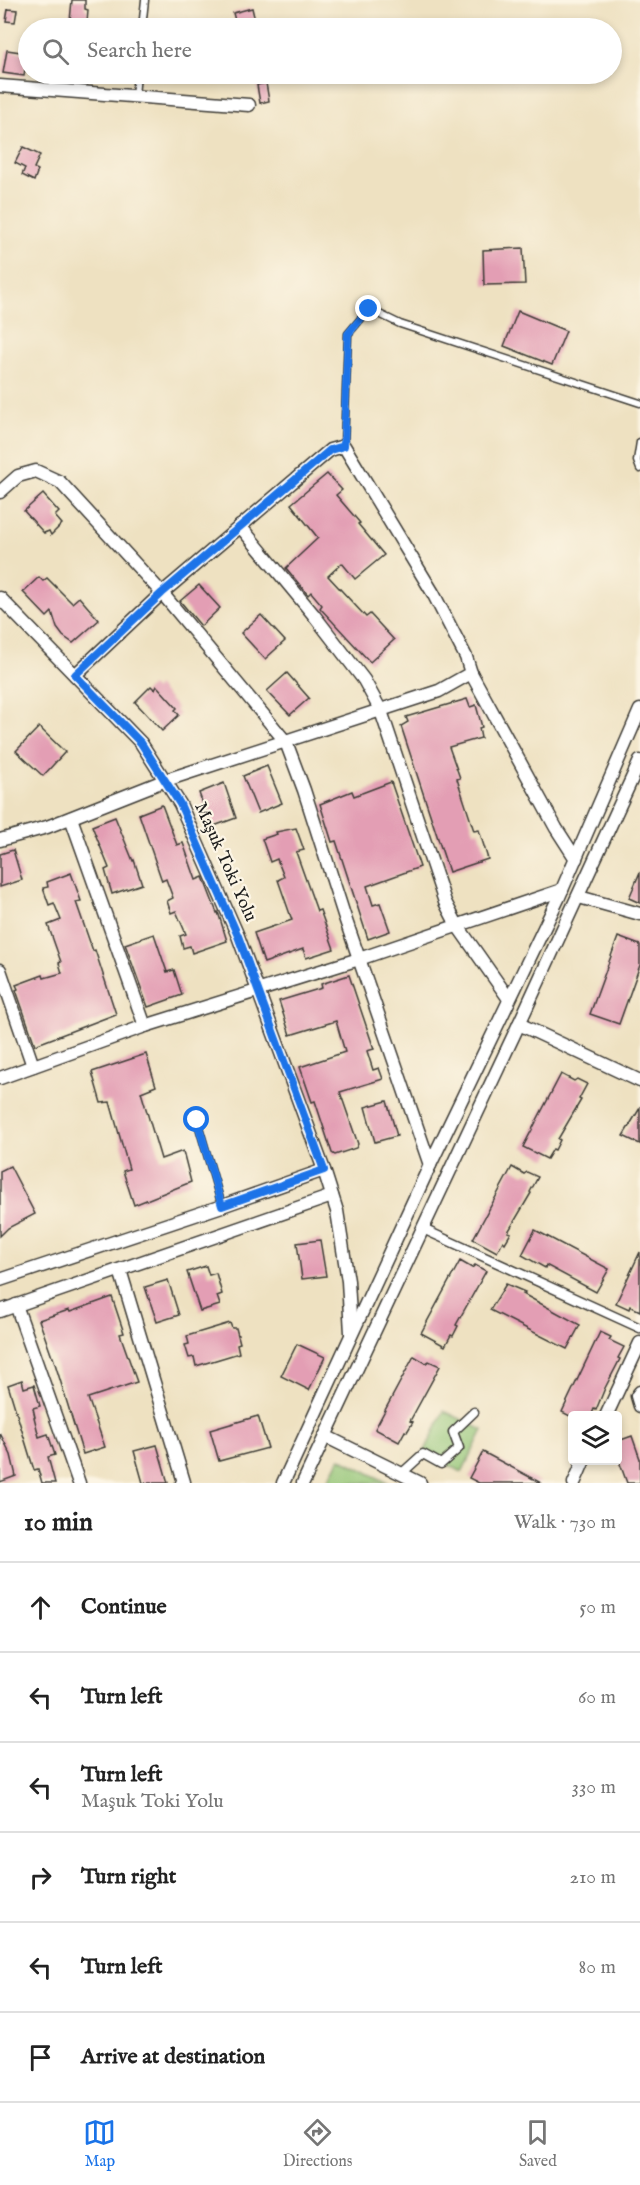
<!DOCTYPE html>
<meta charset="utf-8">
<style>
body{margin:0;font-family:"IM FELL English",serif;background:#f2f2f2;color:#222}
.controls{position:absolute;right:18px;bottom:18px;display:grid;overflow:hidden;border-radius:6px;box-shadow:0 3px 9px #0003}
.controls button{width:54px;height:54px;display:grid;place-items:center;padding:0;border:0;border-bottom:2px solid #e0e0e0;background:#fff;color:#222;font:30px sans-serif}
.stop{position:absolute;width:18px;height:18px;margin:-14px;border:4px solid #1a73e8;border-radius:50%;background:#fff}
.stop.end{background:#1a73e8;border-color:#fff;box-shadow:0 2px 6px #0008}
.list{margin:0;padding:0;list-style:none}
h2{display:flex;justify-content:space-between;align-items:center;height:78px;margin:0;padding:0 24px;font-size:26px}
h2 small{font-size:20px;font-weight:400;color:#767676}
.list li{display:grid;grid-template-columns:39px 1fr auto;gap:18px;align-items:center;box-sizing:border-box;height:90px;padding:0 24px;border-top:2px solid #e0e0e0}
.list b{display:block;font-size:22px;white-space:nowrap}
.list p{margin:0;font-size:20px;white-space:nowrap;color:#767676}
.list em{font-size:20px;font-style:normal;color:#767676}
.icon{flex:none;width:33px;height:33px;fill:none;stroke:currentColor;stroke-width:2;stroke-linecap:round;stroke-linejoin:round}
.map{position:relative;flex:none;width:640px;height:1483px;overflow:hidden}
.search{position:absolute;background:#fff;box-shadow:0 3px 9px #0003;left:18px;right:18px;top:18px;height:66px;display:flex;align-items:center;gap:15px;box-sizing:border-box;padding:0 21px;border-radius:33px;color:#767676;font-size:22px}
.sheet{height:618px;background:#fff}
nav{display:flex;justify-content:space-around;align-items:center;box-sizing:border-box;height:84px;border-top:2px solid #e0e0e0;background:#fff;font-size:16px;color:#767676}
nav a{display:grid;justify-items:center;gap:3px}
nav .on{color:#1a73e8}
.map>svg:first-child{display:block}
.green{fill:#92c475;stroke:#577048;stroke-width:1.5}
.building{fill:#e39eb4}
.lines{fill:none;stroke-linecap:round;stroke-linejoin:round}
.service-casing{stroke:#3c3a35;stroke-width:9}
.pedestrian-casing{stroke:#3c3a35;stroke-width:11}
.minor-casing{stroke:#3c3a35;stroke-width:15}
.service{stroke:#fff;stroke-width:6}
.pedestrian{stroke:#fff;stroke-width:8}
.minor{stroke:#fff;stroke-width:12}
.route{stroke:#1a73e8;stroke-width:8}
.labels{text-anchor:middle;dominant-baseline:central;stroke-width:4.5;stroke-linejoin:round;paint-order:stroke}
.street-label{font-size:18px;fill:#1c1c1c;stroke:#fcf5e5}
</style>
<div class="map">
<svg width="640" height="1483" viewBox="0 0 640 1483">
<rect width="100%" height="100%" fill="#fcf5e5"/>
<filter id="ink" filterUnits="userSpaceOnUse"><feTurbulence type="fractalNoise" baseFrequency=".0167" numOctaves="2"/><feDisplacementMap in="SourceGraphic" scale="12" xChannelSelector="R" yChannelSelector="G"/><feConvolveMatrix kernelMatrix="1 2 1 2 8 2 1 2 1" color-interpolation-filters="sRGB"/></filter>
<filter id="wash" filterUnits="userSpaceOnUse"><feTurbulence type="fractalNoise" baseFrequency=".008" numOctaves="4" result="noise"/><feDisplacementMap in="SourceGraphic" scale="24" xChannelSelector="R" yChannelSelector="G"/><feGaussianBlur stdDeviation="1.35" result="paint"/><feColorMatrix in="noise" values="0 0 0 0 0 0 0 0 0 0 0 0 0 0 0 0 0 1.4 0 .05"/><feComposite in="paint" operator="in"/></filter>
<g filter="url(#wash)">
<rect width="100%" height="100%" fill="#eee1c1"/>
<g class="green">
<path d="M444,1411L483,1430L462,1472L424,1453Z"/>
<path d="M340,1458L388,1483H327Z"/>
</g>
<g id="blocks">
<g class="building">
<path d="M72,0H85V9L88,10L87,22L70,21Z"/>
<path d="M252,8L256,25L237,28L233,13Z"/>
<path d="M8,9L17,10L15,22L6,21Z"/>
<path d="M7,50L27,53L24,76L3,73Z"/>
<path d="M266,83L269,101L260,103L257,85Z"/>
<path d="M23,147L40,155L34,168L38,170L34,181L22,175L25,168L15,163Z"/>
<path d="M523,248L525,284L484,285L483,250Z"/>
<path d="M518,311L566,331L552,365L504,346Z"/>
<path d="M327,474L342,490L336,495L360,523L358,524L384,555L355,579L342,563L328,576L366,617L370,614L394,640L370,662L320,608L322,605L311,592L308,595L286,568L318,538L291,504Z"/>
<path d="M43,494L59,512L55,516L62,524L51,535L49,531L44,533L24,511Z"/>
<path d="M39,577L43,581L47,578L72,603L79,597L99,620L73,643L63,636L57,628L52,612L47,617L23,592Z"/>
<path d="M199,585L220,608L201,626L180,601Z"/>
<path d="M261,615L285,641L265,659L241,633Z"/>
<path d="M287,673L309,698L290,715L267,691Z"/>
<path d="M151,686L155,690L157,686L177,708L175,710L179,715L162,731L135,702Z"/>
<path d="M467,699L470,707L476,705L482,727L479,728L481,738L449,747L460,778L457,779L474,831L479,830L488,859L449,872L401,726L408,722L406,717Z"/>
<path d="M39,727L65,752L43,776L16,751Z"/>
<path d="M267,766L282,803L258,813L243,776Z"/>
<path d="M391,782L420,867L367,886L373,905L380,903L390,931L368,939L336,841L332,842L320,804L352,791L354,796Z"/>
<path d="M224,783L236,818L211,827L199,793Z"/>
<path d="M162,805L177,845L183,843L196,880L203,877L217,913L218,912L227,941L192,953L190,946L183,948L180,936L186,934L176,911L171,913L167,901L173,898L166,879L162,881L139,814Z"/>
<path d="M115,817L133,861L134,860L142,884L112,894L105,870L109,868L92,826Z"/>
<path d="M296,828L304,850L296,852L317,911L320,910L334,949L306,958L303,949L264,963L254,933L292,920L278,880L284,877L277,859L270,862L262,839L277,834L276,832Z"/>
<path d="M13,850L22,880L0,887V854Z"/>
<path d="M640,872V903L629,898Z"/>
<path d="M71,873L81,901L76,902L93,951L95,950L116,1014L35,1045L16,990L18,989L16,985L43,975L44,978L62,973L59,963L61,962L48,925L61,920L54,903L49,905L43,888L48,887L47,882Z"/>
<path d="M154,934L167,972L174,970L182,995L148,1007L125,944Z"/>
<path d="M618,937L640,945V965L619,1024L590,1014Z"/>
<path d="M349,975L374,1049L367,1051L373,1070L379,1068L383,1079L340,1092L358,1144L356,1148L335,1155L332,1153L315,1101L312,1102L300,1067L345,1052L336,1021L290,1035L279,1001L322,988L321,984Z"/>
<path d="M146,1054L156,1086L141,1092L161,1159L183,1151L191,1182L134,1205L123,1171L129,1169L110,1102L101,1103L92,1072Z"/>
<path d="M561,1074L574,1081L577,1079L587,1084L579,1099L581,1100L558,1139L560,1140L555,1150L553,1149L547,1159L523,1147Z"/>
<path d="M387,1101L397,1136L375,1142L365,1107Z"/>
<path d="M640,1108V1144L623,1136Z"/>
<path d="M10,1166L35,1214L8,1228L0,1236V1171Z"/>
<path d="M512,1167L524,1174L527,1172L538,1177L530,1192L531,1193L508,1232L511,1233L505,1243L503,1241L497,1252L473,1239Z"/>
<path d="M535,1230L609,1269L596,1292L546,1265L545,1268L522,1255Z"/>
<path d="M320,1240L326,1276L302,1279L297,1243Z"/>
<path d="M640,1252V1311L630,1306L629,1309L616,1303Z"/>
<path d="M460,1261L472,1268L475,1265L486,1271L456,1325L458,1326L453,1336L451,1335L445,1346L421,1333Z"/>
<path d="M206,1266L209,1275L216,1273L222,1294L217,1296L220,1305L200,1311L187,1272Z"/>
<path d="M168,1280L179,1315L157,1322L145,1287Z"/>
<path d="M506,1284L525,1292L523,1294L580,1325L567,1349L490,1310Z"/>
<path d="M112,1297L124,1333L120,1334L137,1382L88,1398L105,1447L83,1454L53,1357H52L39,1320L69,1310L70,1312Z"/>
<path d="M230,1323L232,1328H236L240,1343L237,1344L239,1353L196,1366L194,1357L189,1358L185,1345L189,1344L187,1336Z"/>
<path d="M600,1332L611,1337L609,1340L624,1347L618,1358L620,1359L605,1388L596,1410L594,1409L591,1416H570L562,1412Z"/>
<path d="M297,1344L325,1357L309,1390L281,1376Z"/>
<path d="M414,1356L426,1363L429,1361L440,1366L410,1421L413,1422L407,1432L405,1431L399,1442L375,1429Z"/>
<path d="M22,1380L24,1388L34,1385L40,1406L33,1408L35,1417H34L39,1437L48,1434L55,1455L48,1457L55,1483H42L38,1469L34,1470L8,1385Z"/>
<path d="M258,1416L268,1448L219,1461L210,1430Z"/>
<path d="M0,1433L11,1455L16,1476L0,1482Z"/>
<path d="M632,1436L640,1459V1483H627L619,1461H618V1441Z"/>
<path d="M157,1445L168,1483H143L134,1451Z"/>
<path d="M483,1452L541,1483H479L469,1478Z"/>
</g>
</g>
</g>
<g filter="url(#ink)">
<use href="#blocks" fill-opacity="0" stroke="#3c3a35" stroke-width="1.5"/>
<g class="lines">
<g class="service-casing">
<g id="service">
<path d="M142,28L145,0"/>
<path d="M135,96L137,74"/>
<path d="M640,442L637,461L640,469"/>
<path d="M344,446L348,334L369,309L400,324L640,403"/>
<path d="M197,1120L222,1206"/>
</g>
</g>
<g class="pedestrian-casing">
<g id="pedestrian">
<path d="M423,1229L640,1328"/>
<path d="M401,1474L423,1454L441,1464L459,1448L453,1432L474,1412"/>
</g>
</g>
<g class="minor-casing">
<g id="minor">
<path d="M0,86L249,105"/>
<path d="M0,492L18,476L36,471L60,482L162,593L286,742L304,790L344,915L430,1165"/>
<path d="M240,526L313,614L364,680L381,711L445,902L457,925L509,999"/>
<path d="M0,598L141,743L180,804L238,936L324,1170L337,1211L348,1281L351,1333"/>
<path d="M75,675L162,593L330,450L344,446L433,593L466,657L471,673L556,828L576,859"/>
<path d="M71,818L145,1026"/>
<path d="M0,840L47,827L166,780L439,691L471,673"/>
<path d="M579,897L640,914"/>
<path d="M0,970L33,1066"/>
<path d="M519,1024L640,1081"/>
<path d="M0,1078L145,1026L359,959L562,890"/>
<path d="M120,1270L184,1482L182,1483"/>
<path d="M0,1280L222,1206L324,1170"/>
<path d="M16,1305L79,1483"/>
<path d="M0,1311L332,1196"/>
<path d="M640,1392L637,1396L640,1406"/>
<path d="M606,1416L640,1343"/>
<path d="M325,1436L420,1483"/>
<path d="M283,1483L430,1165L558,899L640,710"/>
<path d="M303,1483L519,1024L640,761"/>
<path d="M574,1483L584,1460"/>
</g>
</g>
<use href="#service" class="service"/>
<use href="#pedestrian" class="pedestrian"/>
<use href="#minor" class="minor"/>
</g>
</g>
<g class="lines" filter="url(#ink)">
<path class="route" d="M197,1120L222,1206L324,1170L238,936L180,804L141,743L75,675L162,593L330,450L344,446L348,334L369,309"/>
</g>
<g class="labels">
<g class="street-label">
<text transform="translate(225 862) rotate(66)">Maşuk Toki Yolu</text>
</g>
</g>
</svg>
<div class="controls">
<button><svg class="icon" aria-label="layers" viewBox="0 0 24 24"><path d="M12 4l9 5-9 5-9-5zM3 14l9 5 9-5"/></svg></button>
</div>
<div class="stop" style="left:197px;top:1120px"></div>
<div class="stop end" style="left:369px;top:309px"></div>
<div class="search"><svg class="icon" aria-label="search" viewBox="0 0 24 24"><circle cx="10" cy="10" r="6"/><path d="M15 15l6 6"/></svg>Search here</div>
</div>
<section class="sheet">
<h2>10 min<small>Walk · 730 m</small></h2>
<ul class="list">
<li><svg class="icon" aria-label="ahead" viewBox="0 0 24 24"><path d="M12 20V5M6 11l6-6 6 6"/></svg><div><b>Continue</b></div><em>50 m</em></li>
<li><svg class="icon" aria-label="left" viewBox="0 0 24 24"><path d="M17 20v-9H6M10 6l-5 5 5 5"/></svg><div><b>Turn left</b></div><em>60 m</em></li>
<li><svg class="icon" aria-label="left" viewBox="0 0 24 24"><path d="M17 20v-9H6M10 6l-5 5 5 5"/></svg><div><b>Turn left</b><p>Maşuk Toki Yolu</p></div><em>330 m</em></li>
<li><svg class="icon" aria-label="right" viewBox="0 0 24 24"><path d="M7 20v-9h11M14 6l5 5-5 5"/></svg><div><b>Turn right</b></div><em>210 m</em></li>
<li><svg class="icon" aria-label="left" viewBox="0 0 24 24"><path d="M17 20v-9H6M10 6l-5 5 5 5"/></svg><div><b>Turn left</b></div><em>80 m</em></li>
<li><svg class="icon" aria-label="arrive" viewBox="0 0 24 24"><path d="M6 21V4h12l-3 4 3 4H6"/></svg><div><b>Arrive at destination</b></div></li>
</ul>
</section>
<nav>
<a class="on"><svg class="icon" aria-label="map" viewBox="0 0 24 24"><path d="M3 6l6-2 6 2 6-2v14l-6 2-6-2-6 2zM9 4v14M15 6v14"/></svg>Map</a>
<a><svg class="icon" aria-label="directions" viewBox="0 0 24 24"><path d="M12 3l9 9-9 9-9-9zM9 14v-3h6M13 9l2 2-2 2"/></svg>Directions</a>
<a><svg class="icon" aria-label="saved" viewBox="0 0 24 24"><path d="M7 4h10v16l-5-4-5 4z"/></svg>Saved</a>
</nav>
